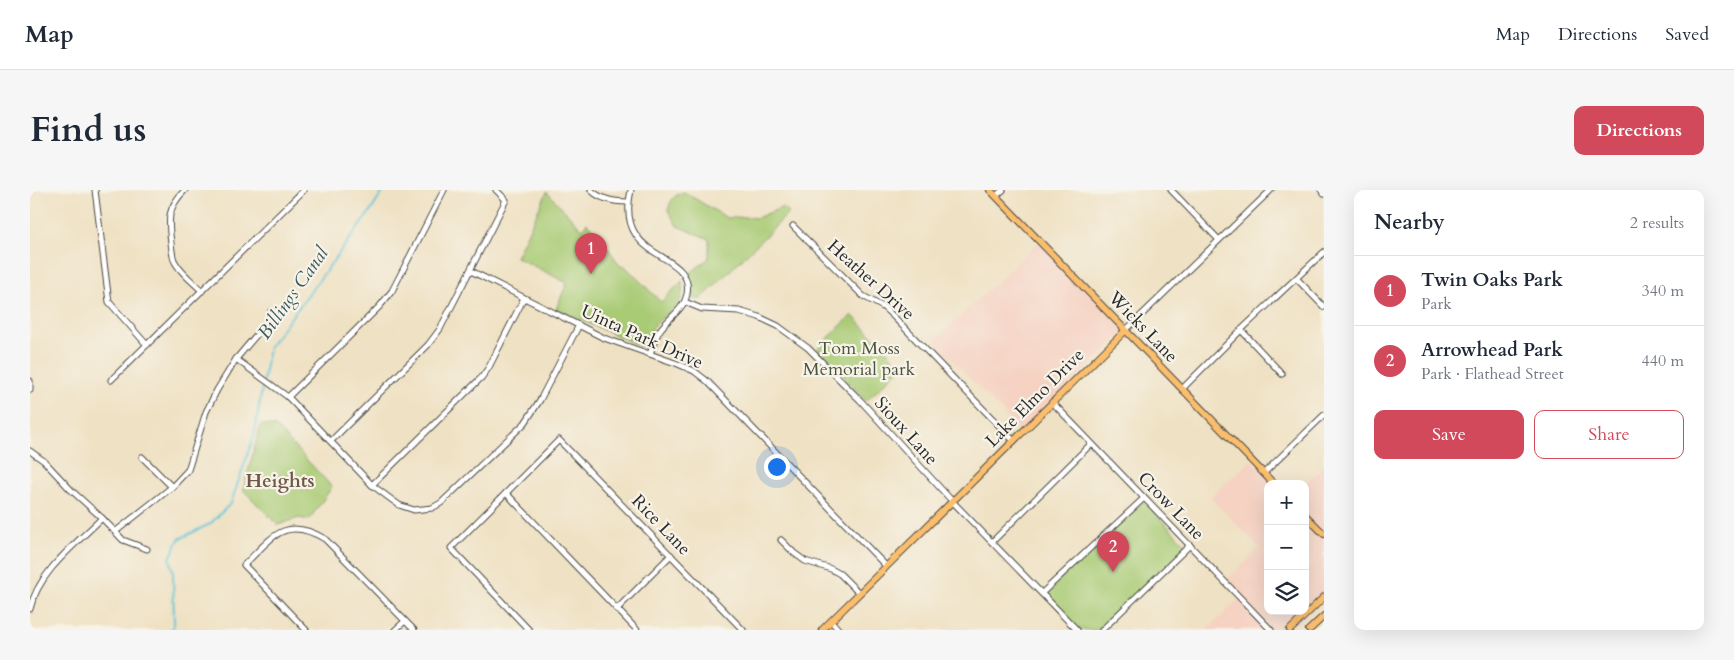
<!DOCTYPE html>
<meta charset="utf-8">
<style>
body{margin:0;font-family:Cardo,serif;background:#f6f6f7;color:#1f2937}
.controls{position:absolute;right:15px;bottom:15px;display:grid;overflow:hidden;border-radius:10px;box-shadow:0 5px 20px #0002}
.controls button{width:45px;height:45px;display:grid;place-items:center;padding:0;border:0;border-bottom:1px solid #e0e1e3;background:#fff;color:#1f2937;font:25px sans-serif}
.you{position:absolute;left:746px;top:276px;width:18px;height:18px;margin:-12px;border:4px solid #fff;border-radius:50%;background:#1a73e8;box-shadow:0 0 0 8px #1a73e833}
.badge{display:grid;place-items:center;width:32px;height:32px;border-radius:50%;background:#d1495b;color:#fff;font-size:16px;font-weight:700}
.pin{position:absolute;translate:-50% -41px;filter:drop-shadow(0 1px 2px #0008)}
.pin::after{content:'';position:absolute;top:26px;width:18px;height:15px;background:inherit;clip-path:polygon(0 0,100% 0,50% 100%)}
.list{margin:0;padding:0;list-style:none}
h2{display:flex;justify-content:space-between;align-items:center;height:65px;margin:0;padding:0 20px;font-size:21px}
h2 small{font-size:16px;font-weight:400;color:#747a83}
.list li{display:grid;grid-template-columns:32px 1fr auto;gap:15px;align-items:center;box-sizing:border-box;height:70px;padding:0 20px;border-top:1px solid #e0e1e3}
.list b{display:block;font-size:19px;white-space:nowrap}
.list p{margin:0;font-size:16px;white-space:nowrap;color:#747a83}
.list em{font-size:16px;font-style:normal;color:#747a83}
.actions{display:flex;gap:10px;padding:15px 20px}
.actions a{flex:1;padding:11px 0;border:1px solid #d1495b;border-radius:10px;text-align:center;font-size:18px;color:#d1495b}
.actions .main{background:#d1495b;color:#fff}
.icon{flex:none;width:28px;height:28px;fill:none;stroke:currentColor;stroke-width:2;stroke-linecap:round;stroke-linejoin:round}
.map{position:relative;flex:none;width:1294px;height:440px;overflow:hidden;border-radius:10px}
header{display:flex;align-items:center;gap:30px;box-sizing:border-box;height:70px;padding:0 25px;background:#fff;border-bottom:1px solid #e0e1e3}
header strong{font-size:24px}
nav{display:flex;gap:28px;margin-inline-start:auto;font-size:18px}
.intro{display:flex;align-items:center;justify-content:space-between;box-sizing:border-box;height:120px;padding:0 30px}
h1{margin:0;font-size:35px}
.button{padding:12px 22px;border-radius:10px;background:#d1495b;color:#fff;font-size:18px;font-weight:700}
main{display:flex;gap:30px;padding:0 30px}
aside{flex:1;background:#fff;border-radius:10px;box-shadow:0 5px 20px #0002}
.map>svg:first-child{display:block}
.built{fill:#f5d2c2}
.green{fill:#a9cb74;stroke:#6a7b50}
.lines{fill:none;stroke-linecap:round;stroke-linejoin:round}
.stream{stroke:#5bc3d8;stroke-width:2}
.minor-casing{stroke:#484642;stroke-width:7}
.major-casing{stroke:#484642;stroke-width:8}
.minor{stroke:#fff;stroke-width:5}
.major{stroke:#fabe6d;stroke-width:6}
.labels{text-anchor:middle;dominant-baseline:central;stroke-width:4.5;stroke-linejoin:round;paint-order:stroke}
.street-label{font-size:18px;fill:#2b2b2b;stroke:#f7f3e8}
.park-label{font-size:18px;fill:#4a533d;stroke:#f7f3e8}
.water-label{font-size:19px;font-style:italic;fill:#39595f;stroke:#f7f3e8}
.neighbourhood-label{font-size:19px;font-weight:bold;fill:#6f5847;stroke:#f7f3e8}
</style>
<header>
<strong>Map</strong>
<nav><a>Map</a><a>Directions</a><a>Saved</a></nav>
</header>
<div class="intro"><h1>Find us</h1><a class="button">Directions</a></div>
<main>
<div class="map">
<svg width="1294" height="440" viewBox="0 0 1294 440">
<rect width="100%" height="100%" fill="#f7f3e8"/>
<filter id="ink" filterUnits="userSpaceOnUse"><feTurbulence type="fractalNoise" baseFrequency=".02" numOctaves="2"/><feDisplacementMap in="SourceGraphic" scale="10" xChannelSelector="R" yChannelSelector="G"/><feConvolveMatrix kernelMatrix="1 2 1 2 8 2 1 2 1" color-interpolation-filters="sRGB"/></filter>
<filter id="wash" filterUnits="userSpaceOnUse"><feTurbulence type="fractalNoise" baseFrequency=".0096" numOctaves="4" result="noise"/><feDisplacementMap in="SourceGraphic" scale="20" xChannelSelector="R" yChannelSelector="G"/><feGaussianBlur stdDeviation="1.12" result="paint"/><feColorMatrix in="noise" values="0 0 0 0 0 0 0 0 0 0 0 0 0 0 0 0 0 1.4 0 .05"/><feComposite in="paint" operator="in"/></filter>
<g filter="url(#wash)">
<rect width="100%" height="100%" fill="#efe1c3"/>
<g class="built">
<path d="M1009,52L1096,140L992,242L904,151Z"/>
<path d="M1221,270L1245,294H1238V421H1275V294L1294,275V407L1260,440H1177L1210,408L1195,392L1230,358L1180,307Z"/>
</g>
<g class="green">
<path d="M517,2L552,39L557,33L568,44L591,77L594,75L631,112L652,91C655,123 636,118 622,139C619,144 617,152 615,158L526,119L537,93L486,67Z"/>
<path d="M654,2L697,28L717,27L727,28L753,17L759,23L671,109H665L662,107V98L659,84L679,68V49L647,36L638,20C641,9 644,5 654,2Z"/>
<path d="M822,125L872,177L836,211L787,159Z"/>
<path d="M231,234L246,237L302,297L279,330L269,328L248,335L213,300Z"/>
<path d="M1113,311L1158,357L1069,440H1050L1014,404Z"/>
</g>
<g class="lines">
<path class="stream" d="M142,440L144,434L143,382L140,368L149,349L180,334L201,313L224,246L239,157L342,19L354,0"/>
</g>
</g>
<g filter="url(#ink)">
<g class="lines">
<g class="minor-casing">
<g id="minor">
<path d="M65,0L79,112L117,155"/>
<path d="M155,0C137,18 138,29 141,53C142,59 142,67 145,72C151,83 163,92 172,101"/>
<path d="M561,0C571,10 585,12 598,12"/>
<path d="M601,0C584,74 665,59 657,104C654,120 639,127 630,140C625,148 623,156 620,164"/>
<path d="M1141,0L1189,50"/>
<path d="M1291,0L1294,4"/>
<path d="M966,6L973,0"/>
<path d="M763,36L833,106L853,117L864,127L984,251"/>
<path d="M441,81L574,148L648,174L664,181L677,191L856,376"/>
<path d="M1267,89L1294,117"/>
<path d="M655,112L672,119L709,121L729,127L748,136L778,158L830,210L922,311L1047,440"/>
<path d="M1096,140L1241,0"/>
<path d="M1211,140L1252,184"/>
<path d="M206,169L258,207L342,295L358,307L369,315L384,320L402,318L411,313L495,233L510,210L549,135"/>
<path d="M81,190L274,0"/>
<path d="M0,191V200"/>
<path d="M1152,199L1211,140L1294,62"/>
<path d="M258,207L350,116L362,101L414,0"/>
<path d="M1022,212L1241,440"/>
<path d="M301,251L398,155L410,139L476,10L466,0"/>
<path d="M0,261L14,271L41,300L72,328L93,350L117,359"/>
<path d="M112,267L142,297"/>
<path d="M1234,283L1294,225"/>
<path d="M342,295L452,187L459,177L494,108"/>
<path d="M476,303L607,440"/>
<path d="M85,342L142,297L158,280L176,222L187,200L206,169L239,130L241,121"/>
<path d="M751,350L764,363L775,371L801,379L810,384L829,403"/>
<path d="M963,351L1061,254"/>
<path d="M1013,402L1114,308"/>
<path d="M0,419C9,381 45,355 72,328"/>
<path d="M587,419L641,365"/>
<path d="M801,431L809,440"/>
<path d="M276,440L214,375C242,348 254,325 295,349L384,440"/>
<path d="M365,440L375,431"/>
<path d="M499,440L421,358L529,250L713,440"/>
<path d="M1072,440L1160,355"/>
</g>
</g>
<g class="major-casing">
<g id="major">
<path d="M960,0L1244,294"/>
<path d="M1275,325L1294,344"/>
<path d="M792,440L1096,140"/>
<path d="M1260,440L1294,407"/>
<path d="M1279,440L1294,426"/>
</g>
</g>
<use href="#minor" class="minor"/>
<use href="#major" class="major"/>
</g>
</g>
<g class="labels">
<g class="street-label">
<text transform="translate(841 90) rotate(42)">Heather Drive</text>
<text transform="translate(1113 137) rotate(46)">Wicks Lane</text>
<text transform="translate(612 147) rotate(24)">Uinta Park Drive</text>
<text transform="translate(1005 208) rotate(-45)">Lake Elmo Drive</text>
<text transform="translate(876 241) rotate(48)">Sioux Lane</text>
<text transform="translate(1141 316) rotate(46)">Crow Lane</text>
<text transform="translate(631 335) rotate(46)">Rice Lane</text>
</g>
<g class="park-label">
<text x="829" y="158">Tom Moss<tspan x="829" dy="21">Memorial park</tspan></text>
</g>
<g class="water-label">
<text transform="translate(263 103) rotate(-55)">Billings Canal</text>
</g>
<g class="neighbourhood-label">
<text x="250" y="291">Heights</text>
</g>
</g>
</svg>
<div class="controls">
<button>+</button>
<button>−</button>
<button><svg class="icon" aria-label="layers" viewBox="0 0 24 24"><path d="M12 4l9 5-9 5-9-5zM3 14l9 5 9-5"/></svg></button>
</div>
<div class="you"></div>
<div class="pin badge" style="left:561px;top:84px">1</div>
<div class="pin badge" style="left:1083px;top:382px">2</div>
</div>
<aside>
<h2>Nearby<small>2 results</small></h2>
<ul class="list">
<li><span class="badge">1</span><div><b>Twin Oaks Park</b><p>Park</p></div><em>340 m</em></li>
<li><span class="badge">2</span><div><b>Arrowhead Park</b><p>Park · Flathead Street</p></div><em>440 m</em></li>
</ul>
<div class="actions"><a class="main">Save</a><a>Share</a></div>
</aside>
</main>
